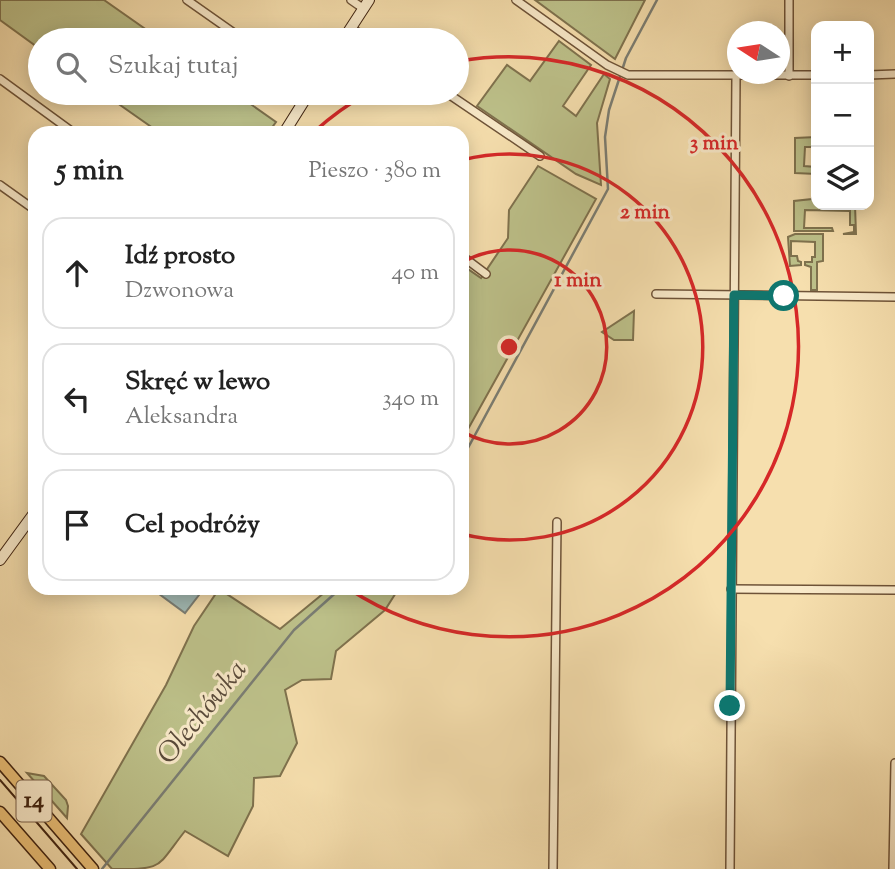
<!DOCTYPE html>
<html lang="pl">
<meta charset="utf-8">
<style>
body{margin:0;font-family:"Sorts Mill Goudy",serif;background:#f6f6f6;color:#222}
.controls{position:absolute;right:21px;top:21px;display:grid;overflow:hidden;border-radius:14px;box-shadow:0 4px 18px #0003}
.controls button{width:63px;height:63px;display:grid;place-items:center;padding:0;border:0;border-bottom:2px solid #e0e0e0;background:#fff;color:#222;font:35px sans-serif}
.compass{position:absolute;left:727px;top:21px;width:63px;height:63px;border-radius:50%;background:#fff;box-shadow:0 4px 18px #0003;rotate:282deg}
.stop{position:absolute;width:21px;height:21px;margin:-16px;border:5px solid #0f766e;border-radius:50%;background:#fff}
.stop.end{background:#0f766e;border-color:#fff;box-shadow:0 2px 7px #0008}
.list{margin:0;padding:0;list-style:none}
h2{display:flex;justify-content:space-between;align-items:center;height:91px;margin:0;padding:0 28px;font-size:30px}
h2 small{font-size:23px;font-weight:400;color:#767676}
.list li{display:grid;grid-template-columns:46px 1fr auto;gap:21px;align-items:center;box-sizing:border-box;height:112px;margin:0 14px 14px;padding:0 14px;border:2px solid #e0e0e0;border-radius:21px}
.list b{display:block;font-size:26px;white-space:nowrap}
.list p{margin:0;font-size:23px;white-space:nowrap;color:#767676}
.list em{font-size:23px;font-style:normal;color:#767676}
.icon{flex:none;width:38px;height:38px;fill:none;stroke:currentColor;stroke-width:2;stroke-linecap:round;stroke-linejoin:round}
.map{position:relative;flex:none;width:895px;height:869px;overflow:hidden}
.search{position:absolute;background:#fff;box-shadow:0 4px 18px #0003;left:28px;top:28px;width:441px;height:77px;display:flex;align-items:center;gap:18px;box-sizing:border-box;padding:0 24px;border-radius:38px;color:#767676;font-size:26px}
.panel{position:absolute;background:#fff;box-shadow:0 4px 18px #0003;left:28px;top:126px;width:441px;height:469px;border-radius:21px}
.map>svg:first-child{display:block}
.green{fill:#bdc18a;stroke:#7f724e;stroke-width:2}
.water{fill:#a1bab6;stroke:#7b7e74;stroke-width:2}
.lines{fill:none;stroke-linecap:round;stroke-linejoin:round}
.stream{stroke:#7b7e74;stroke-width:2.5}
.street-casing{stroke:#6e5338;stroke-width:10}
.secondary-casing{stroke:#412411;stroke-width:12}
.primary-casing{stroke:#412411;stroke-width:13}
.street{stroke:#f9eaca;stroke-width:7}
.secondary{stroke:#f9eaca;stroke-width:10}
.primary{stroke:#ebc077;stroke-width:10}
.tram{stroke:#412411;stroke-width:2}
.route{stroke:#0f766e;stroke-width:9}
.ring{fill:none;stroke:#d62828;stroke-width:3.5}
.labels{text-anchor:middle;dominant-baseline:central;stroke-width:6;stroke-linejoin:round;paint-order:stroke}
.shield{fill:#f9eaca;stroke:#785f48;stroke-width:2}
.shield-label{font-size:24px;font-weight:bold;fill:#412411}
.water-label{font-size:28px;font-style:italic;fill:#594a3a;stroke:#f9eaca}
.centre{fill:#d62828;stroke:#f9eaca;stroke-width:3.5}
.ring-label{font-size:21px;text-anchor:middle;font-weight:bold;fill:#d62828;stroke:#f9eaca;stroke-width:6;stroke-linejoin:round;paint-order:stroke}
</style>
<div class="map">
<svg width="895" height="869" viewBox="0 0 895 869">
<rect width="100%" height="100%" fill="#f6dfae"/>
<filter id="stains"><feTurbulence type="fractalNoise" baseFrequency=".00286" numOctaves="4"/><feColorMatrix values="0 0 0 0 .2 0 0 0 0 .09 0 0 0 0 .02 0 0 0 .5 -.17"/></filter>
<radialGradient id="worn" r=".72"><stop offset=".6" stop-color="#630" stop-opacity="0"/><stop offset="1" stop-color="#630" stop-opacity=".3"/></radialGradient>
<g class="green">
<path d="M0,0H104L161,40H40V49L0,20Z"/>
<path d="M535,0H645L615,59Z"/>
<path d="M559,41L591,65L563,106L576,116L604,74L610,79L597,123L601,185L576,174L477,106L507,65L530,81Z"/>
<path d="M103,93H235L276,122L268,133H160Z"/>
<path d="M816,137V147H805L804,166L816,167V174L795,173V138Z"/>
<path d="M538,166L596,199L462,440V265L481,278L508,238L509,210Z"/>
<path d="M813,176H816V205H855L856,234H843L854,232V225H850V211L805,210L804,228H832L833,231H794V201L812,199Z"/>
<path d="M795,234H823V261L817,262V290H811V267L805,265V262H812V257H815V242L791,241V256H797L798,261L801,262V265L790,266L788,237Z"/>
<path d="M634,311L633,340H614L602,332Z"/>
<path d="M330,588H399L385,610L336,651L331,679L302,680L285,690L297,743L280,776L254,778L253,806L228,856L185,831C155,869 165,869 112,869L81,834L166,685L194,626L219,589L280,629Z"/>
<path d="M27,773L44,776L66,800L68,806L67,818Z"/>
</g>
<path class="water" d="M151,588H190L199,595L185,613Z"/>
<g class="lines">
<g class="stream">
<path d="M462,459L608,189L605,137L609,110L626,58L657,0"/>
<path d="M102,869L294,630L341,588"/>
</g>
<g class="street-casing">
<g id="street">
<path d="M187,0L244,40"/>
<path d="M351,0L364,9"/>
<path d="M516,0L607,65L628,75H816"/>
<path d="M789,0V76"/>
<path d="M351,28L370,40"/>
<path d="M869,75L895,74"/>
<path d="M0,79L74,133"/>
<path d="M447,93L540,156"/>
<path d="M0,185L35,210"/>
<path d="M462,256L486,274"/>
<path d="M656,294L895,297"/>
<path d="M731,589L895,590"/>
<path d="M553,869L557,522"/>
<path d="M730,869L736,76"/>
<path d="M893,869L895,763"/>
</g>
</g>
<g class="secondary-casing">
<g id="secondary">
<path d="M343,40L369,0"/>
<path d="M284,133L309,93"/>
<path d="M0,560L35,512"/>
</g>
</g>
<g class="primary-casing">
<g id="primary">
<path d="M0,762L93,869"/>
<path d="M0,812L50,869"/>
</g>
</g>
<use href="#street" class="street"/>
<use href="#secondary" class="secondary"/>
<use href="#primary" class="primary"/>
<path class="tram" d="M0,780L77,869"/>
</g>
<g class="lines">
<path class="route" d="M730,706L734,295L784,296"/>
</g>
<g class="ring">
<path d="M463 262A97 97 0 1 1 463 432"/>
<path d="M462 160A193 193 0 1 1 462 534"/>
<path d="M315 131A290 290 0 0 1 368 93M459 61A290 290 0 1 1 349 589"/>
</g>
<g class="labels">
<rect class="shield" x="16.5" y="780.5" width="35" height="41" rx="5"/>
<g class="shield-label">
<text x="34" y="801">14</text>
</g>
<g class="water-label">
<text transform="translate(203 713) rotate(-51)">Olechówka</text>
</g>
</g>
<circle cx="509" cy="347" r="10" class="centre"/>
<g class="ring-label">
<text x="714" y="149">3 min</text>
<text x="645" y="218">2 min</text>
<text x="578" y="286">1 min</text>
</g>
<rect width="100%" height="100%" filter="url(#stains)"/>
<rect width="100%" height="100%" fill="url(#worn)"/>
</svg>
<div class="controls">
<button>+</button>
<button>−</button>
<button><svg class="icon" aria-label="layers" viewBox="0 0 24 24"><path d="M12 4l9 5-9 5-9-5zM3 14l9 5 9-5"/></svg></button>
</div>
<svg class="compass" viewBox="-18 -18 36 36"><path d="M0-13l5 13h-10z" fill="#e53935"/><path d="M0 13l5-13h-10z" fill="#767676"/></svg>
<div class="stop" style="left:784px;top:296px"></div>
<div class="stop end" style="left:730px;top:706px"></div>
<div class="search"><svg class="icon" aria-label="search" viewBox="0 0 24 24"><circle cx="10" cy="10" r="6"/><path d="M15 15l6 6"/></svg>Szukaj tutaj</div>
<section class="panel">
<h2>5 min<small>Pieszo · 380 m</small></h2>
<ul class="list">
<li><svg class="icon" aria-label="ahead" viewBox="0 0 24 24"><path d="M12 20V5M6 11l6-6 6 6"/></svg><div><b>Idź prosto</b><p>Dzwonowa</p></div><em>40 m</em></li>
<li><svg class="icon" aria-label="left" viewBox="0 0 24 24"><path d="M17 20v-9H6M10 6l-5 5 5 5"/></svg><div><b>Skręć w lewo</b><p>Aleksandra</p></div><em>340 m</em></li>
<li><svg class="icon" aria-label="arrive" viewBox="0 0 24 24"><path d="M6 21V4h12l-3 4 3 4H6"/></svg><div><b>Cel podróży</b></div></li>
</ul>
</section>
</div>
